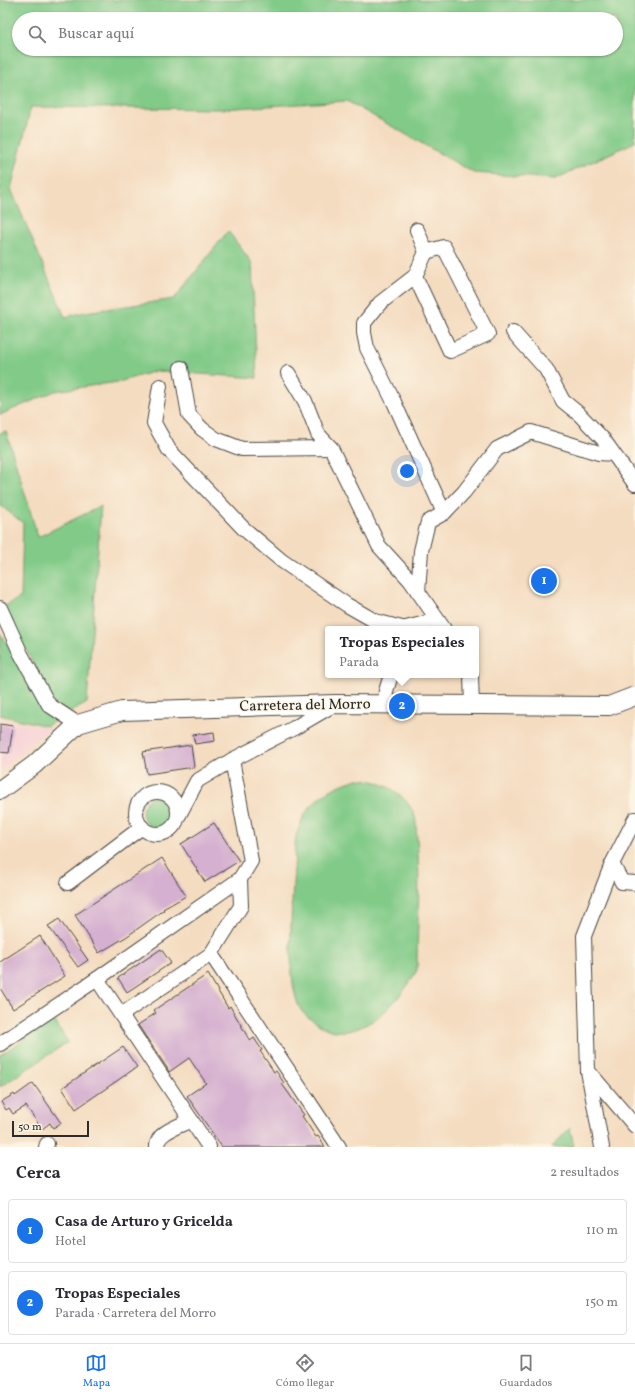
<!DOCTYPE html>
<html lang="es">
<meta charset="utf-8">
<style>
body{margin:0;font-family:Vollkorn,serif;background:#f7f7f7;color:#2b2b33}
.scale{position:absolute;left:12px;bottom:10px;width:77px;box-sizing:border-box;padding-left:4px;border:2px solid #2b2b2b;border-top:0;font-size:11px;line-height:14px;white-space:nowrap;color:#2b2b2b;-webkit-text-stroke:3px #fcf5e5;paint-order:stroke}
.you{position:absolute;left:407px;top:471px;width:14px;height:14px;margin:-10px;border:3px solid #fff;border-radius:50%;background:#1a73e8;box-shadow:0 0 0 6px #1a73e833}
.badge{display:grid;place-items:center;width:26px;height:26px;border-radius:50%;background:#1a73e8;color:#fff;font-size:13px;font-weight:700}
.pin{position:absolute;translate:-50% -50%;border:2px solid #fff;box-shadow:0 1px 4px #0006}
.popup{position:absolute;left:325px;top:626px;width:154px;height:52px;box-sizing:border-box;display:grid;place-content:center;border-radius:4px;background:#fff;filter:drop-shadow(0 1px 3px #0005);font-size:13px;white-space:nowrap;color:#7c7c81}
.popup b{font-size:15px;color:#2b2b33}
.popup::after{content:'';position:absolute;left:50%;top:100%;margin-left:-8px;border:8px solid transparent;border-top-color:#fff}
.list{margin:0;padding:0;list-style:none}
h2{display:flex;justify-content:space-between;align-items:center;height:52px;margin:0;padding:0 16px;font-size:17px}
h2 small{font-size:13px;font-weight:400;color:#7c7c81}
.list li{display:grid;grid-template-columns:26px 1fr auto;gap:12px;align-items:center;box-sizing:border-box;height:64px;margin:0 8px 8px;padding:0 8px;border:1px solid #e1e1e2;border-radius:4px}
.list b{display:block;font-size:15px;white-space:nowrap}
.list p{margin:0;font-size:13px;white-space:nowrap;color:#7c7c81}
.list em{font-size:13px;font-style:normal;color:#7c7c81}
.icon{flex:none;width:22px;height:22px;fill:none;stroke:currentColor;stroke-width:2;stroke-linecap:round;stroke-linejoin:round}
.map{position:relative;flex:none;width:635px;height:1147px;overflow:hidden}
.search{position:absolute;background:#fff;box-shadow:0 1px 3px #0004;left:12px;right:12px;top:12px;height:44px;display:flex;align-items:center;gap:10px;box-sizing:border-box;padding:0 14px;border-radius:22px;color:#7c7c81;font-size:15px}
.sheet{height:196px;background:#fff}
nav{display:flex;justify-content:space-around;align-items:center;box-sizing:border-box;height:56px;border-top:1px solid #e1e1e2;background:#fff;font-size:11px;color:#7c7c81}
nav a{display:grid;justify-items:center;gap:2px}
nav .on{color:#1a73e8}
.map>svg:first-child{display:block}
.built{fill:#f7cfd5}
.green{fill:#81ca87;stroke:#567a59;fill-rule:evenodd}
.building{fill:#d5b0d0}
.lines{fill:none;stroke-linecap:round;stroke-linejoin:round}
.minor-casing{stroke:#494641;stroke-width:16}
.major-casing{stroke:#494641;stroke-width:20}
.minor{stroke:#fff;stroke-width:14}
.major{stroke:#fff;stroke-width:18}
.labels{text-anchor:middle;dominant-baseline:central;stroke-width:3;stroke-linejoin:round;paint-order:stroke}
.street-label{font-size:15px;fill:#2b2b2b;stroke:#fcf5e5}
</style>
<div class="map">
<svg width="635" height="1147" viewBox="0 0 635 1147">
<rect width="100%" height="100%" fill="#fcf5e5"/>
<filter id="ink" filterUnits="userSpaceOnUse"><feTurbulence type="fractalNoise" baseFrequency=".025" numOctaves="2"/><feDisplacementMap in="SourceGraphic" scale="8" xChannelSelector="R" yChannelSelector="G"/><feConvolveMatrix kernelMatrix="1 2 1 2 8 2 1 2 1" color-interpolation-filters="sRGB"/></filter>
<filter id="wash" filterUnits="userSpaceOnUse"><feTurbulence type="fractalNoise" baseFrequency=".012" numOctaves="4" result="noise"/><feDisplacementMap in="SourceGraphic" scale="16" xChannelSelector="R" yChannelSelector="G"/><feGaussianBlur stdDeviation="0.9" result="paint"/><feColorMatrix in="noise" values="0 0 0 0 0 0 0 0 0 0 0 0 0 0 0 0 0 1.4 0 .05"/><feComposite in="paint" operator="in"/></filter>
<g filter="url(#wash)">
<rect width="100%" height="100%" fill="#f4dcc0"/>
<path class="built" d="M0,720L49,728L0,771Z"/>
<g class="green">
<path d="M0,0H635V142L555,179L474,173L347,101L221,109L31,107L11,189L65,317L85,312L174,299L228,231L252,263L257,378L156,371L118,382L55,391L0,415ZM19,19H616V49H19Z"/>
<path d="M6,431L38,537L101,506L87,703L71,712L52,703L5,606L21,597L23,523L0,505V433Z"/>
<path d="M0,633L43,700L58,718L47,726L0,715Z"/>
<path d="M357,779C379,779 405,792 414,814C417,821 416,831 417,838C421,882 417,926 417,970C400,1002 356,1050 318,1024C312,1020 305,1016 301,1010C285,986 292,900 294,869C295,859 294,846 296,836C298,830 301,822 304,816C316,795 335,786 357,779Z"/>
<circle cx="158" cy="812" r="16"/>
<path d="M54,1020L68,1042L0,1087V1055Z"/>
<path d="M570,1128L574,1147H552Z"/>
</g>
<g id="blocks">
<g class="building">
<path d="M0,724L13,726L9,753L0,752Z"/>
<path d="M214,732L215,741L195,744L193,735Z"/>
<path d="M191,745L194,767L147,774L143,752Z"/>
<path d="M214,823L239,861L205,882L181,844Z"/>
<path d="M162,858L186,896L163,909L164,910L126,937L99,953L75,915Z"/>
<path d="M59,919L88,960L78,967L48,926Z"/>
<path d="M40,936L65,976L13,1009L0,988V962Z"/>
<path d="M161,949L171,963L127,992L118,978Z"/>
<path d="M208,974L228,1008L230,1006L250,1041L254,1038L262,1050L260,1051L274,1072L276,1071L284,1083L282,1084L304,1115L302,1116L316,1137L318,1136L325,1147H222L187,1096L206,1083L189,1058L169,1072L167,1068L138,1025L156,1013L154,1010Z"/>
<path d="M123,1047L137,1067L76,1109L62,1088Z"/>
<path d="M33,1083L61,1123L53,1128L50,1123L42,1129L26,1106L13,1114L9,1108L6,1110L1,1102L14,1094L15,1096Z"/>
</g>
</g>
</g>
<g filter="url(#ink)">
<use href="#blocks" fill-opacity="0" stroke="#494641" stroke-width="1"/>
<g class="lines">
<g class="minor-casing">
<g id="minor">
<path d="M417,230L426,252L415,276L380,303L364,323V333L367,348L394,402L444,513"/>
<path d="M415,276L450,351L488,334L444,247L426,252"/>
<path d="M513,332L546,369L563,401L579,414L603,439L635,484"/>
<path d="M181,368L189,415L202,429L216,439L242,449L331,448"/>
<path d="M288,373L305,401L318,434L331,448L379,546L410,580L444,629"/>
<path d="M160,386L154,423L169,450L243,528L282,561L347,605L375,621L402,628"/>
<path d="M418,592L421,551L428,522L444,513L464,492L497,449L531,432L599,453L613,454"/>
<path d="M0,608L21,654L49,705L78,724"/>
<path d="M402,629L437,620"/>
<path d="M471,675L472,706"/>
<path d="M385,704L386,691L391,675"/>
<circle cx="157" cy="813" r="21"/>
<path d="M179,815L197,781L232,760"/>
<path d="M612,864L622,882L635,883"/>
<path d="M68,883L142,827"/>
<path d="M211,954L339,1147"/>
<path d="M97,979L209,1147"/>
<path d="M121,1015L211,954L241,906L240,879"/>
<path d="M0,1044L97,979L240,879L251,861L232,760L294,728L335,704"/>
<path d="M588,1071L635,1126"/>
<path d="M46,1147L47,1144"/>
<path d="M157,1147C156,1132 180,1126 191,1120"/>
<path d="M602,1147L588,1071L584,936L612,864L635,819"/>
</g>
</g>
<g class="major-casing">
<path id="major" d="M0,790L34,765L78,724L122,711L335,704L609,706L635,696"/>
</g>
<use href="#minor" class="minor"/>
<use href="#major" class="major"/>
</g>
</g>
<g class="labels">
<g class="street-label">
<text transform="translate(305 706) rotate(-1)">Carretera del Morro</text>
</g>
</g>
</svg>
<div class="scale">50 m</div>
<div class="you"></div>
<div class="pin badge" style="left:544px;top:581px">1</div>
<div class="pin badge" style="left:402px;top:706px">2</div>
<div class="popup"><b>Tropas Especiales</b>Parada</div>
<div class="search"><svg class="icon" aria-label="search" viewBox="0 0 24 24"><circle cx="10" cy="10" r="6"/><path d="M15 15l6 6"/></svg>Buscar aquí</div>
</div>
<section class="sheet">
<h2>Cerca<small>2 resultados</small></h2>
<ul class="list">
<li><span class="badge">1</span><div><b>Casa de Arturo y Gricelda</b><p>Hotel</p></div><em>110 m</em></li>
<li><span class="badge">2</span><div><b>Tropas Especiales</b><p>Parada · Carretera del Morro</p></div><em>150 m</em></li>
</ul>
</section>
<nav>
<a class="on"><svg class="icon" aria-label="map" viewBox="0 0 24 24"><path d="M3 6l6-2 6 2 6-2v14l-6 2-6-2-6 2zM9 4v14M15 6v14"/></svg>Mapa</a>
<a><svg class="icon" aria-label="directions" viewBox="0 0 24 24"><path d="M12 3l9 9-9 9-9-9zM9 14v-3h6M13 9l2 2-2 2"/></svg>Cómo llegar</a>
<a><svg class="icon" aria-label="saved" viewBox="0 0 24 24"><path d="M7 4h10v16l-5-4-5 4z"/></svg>Guardados</a>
</nav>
